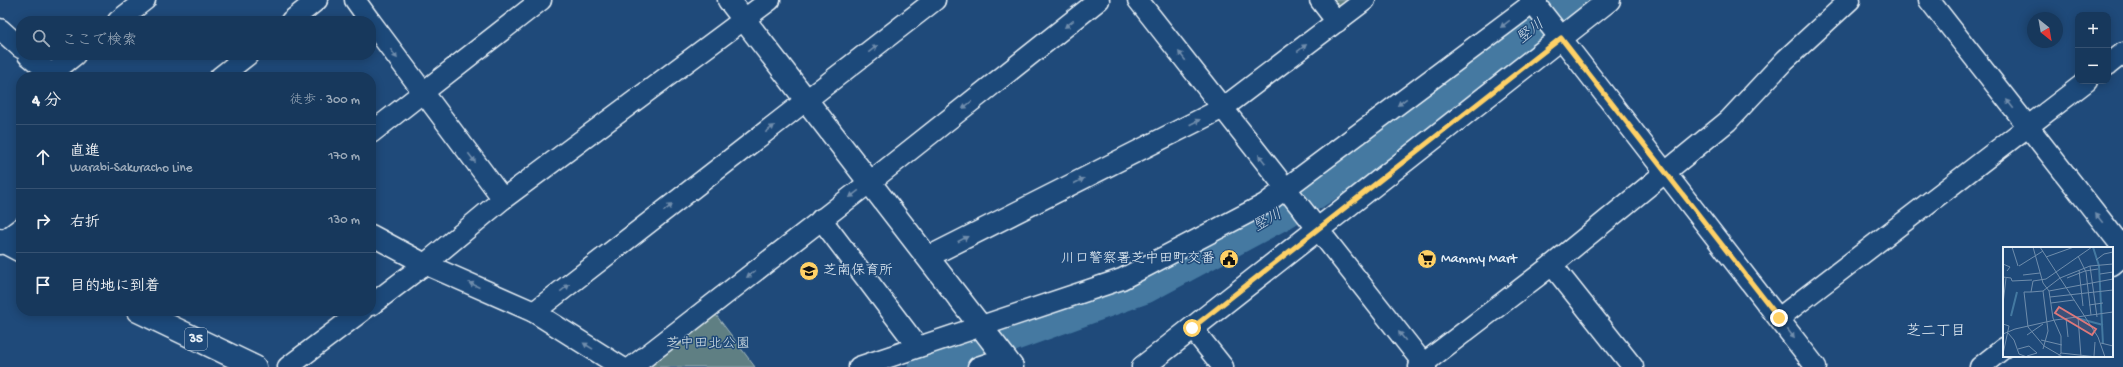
<!DOCTYPE html>
<html lang="ja">
<meta charset="utf-8">
<style>
body{margin:0;font-family:"Gochi Hand","Klee One",sans-serif;background:#203f62;color:#f1f3f6}
.controls{position:absolute;right:12px;top:12px;display:grid;overflow:hidden;border-radius:8px;box-shadow:0 2px 10px #0003}
.controls button{width:36px;height:36px;display:grid;place-items:center;padding:0;border:0;border-bottom:1px solid #365272;background:#17385c;color:#f1f3f6;font:20px sans-serif}
.compass{position:absolute;left:2027px;top:12px;width:36px;height:36px;border-radius:50%;background:#17385c;box-shadow:0 2px 10px #0003;rotate:149deg}
.stop{position:absolute;width:12px;height:12px;margin:-9px;border:3px solid #ffd166;border-radius:50%;background:#fff}
.stop.end{background:#ffd166;border-color:#fff;box-shadow:0 1px 4px #0008}
.list{margin:0;padding:0;list-style:none}
h2{display:flex;justify-content:space-between;align-items:center;height:52px;margin:0;padding:0 16px;font-size:17px}
h2 small{font-size:13px;font-weight:400;color:#9eacbb}
.list li{display:grid;grid-template-columns:26px 1fr auto;gap:12px;align-items:center;box-sizing:border-box;height:64px;padding:0 16px;border-top:1px solid #365272}
.list b{display:block;font-size:15px;white-space:nowrap}
.list p{margin:0;font-size:13px;white-space:nowrap;color:#9eacbb}
.list em{font-size:13px;font-style:normal;color:#9eacbb}
.icon{flex:none;width:22px;height:22px;fill:none;stroke:currentColor;stroke-width:2;stroke-linecap:round;stroke-linejoin:round}
.map{position:relative;flex:none;width:2123px;height:367px;overflow:hidden}
.search{position:absolute;background:#17385c;box-shadow:0 2px 10px #0003;left:16px;top:16px;width:360px;height:44px;display:flex;align-items:center;gap:10px;box-sizing:border-box;padding:0 14px;border-radius:16px;color:#9eacbb;font-size:15px}
.panel{position:absolute;background:#17385c;box-shadow:0 2px 10px #0003;left:16px;top:72px;width:360px;height:244px;border-radius:16px}
.map>svg:first-child{display:block}
.green{fill:#5e7f83;stroke:#a3b8be}
.lines{fill:none;stroke-linecap:round;stroke-linejoin:round}
.river{stroke:#4479a1;stroke-width:33}
.street-casing{stroke:#e8f1f8;stroke-width:23}
.secondary-casing{stroke:#e8f1f8;stroke-width:25}
.primary-casing{stroke:#e8f1f8;stroke-width:25}
.street{stroke:#1f4a7a;stroke-width:20}
.secondary{stroke:#1f4a7a;stroke-width:22}
.primary{stroke:#1f4a7a;stroke-width:22}
.oneway{fill:#6f8dac}
.route{stroke:#ffd166;stroke-width:5}
.labels{text-anchor:middle;dominant-baseline:central;stroke-width:3;stroke-linejoin:round;paint-order:stroke}
.shield{fill:#1f4a7a;stroke:#acbfd2;stroke-width:1}
.shield-label{font-size:13px;font-weight:bold;fill:#e8f1f8}
.poi-label{font-size:14px;fill:#e8f1f8;stroke:#1f4a7a;text-anchor:start}
.park-label{font-size:14px;fill:#d3e0e6;stroke:#1f4a7a}
.water-label{font-size:15px;font-style:italic;fill:#cfdfeb;stroke:#1f4a7a}
.neighbourhood-label{font-size:15px;fill:#e8f1f8;stroke:#1f4a7a}
.inset-river{fill:none;stroke:#4479a1;stroke-width:2}
.inset-road{fill:none;stroke:#6f8dac;stroke-width:1}
.view{fill:#dd787b;fill-opacity:0.15;stroke:#dd787b;stroke-width:2}
.inset-edge{fill:none;stroke:#e8f1f8;stroke-width:2}
</style>
<div class="map">
<svg width="2123" height="367" viewBox="0 0 2123 367">
<rect width="100%" height="100%" fill="#1f4a7a"/>
<filter id="ink" filterUnits="userSpaceOnUse"><feTurbulence type="fractalNoise" baseFrequency=".025" numOctaves="2"/><feDisplacementMap in="SourceGraphic" scale="8" xChannelSelector="R" yChannelSelector="G"/><feConvolveMatrix kernelMatrix="1 2 1 2 8 2 1 2 1" color-interpolation-filters="sRGB"/></filter>
<g filter="url(#ink)">
<g class="green">
<path d="M1329,0H1352L1342,8L1333,7Z"/>
<path d="M713,311L755,367H650L653,357Z"/>
</g>
<g class="lines">
<path class="river" d="M924,367L1145,287L1285,212L1385,147L1572,0"/>
<g class="street-casing">
<g id="street">
<path d="M355,0L370,21"/>
<path d="M1138,0L1426,367"/>
<path d="M1320,0L1337,22"/>
<path d="M1929,0L2123,248"/>
<path d="M118,21L145,0"/>
<path d="M291,21L317,0"/>
<path d="M371,22L503,199"/>
<path d="M0,29L21,48"/>
<path d="M1561,38L1816,367"/>
<path d="M28,55L55,77"/>
<path d="M2108,65L2123,53"/>
<path d="M50,75L75,55"/>
<path d="M220,77L248,55"/>
<path d="M371,133L541,0"/>
<path d="M821,219L918,347"/>
<path d="M371,235L425,264L534,312L621,367"/>
<path d="M0,244L21,228"/>
<path d="M928,257L1223,108L1365,0"/>
<path d="M1552,265L1633,367"/>
<path d="M2112,265L2123,256"/>
<path d="M371,305L425,264L503,199L770,0"/>
<path d="M534,312L935,0"/>
<path d="M1779,318L2087,81"/>
<path d="M1192,328L1223,367"/>
<path d="M288,367L362,311"/>
<path d="M632,367L870,182L1099,0"/>
<path d="M859,367L1122,279L1265,204L1537,0"/>
<path d="M978,367L1005,358"/>
<path d="M1419,367L1552,265L1728,121L1785,60L1850,0"/>
<path d="M1980,367L2004,348"/>
</g>
</g>
<g class="secondary-casing">
<g id="secondary">
<path d="M729,0L1012,367"/>
<path d="M1531,0L1561,38"/>
<path d="M1143,367L1609,0"/>
</g>
</g>
<g class="primary-casing">
<g id="primary">
<path d="M0,240L21,251"/>
<path d="M138,311L255,367"/>
</g>
</g>
<use href="#street" class="street"/>
<use href="#secondary" class="secondary"/>
<use href="#primary" class="primary"/>
</g>
<defs><path id="oneway-solid" d="M-6-.8H1V-3.2L6.5 0L1 3.2V.8H-6Z"/></defs>
<g class="oneway">
<use href="#oneway-solid" transform="translate(1069 24) rotate(142)"/>
<use href="#oneway-solid" transform="translate(1505 24) rotate(143)"/>
<use href="#oneway-solid" transform="translate(1302 48) rotate(-37)"/>
<use href="#oneway-solid" transform="translate(873 49) rotate(-38)"/>
<use href="#oneway-solid" transform="translate(394 54) rotate(54)"/>
<use href="#oneway-solid" transform="translate(1182 56) rotate(-128)"/>
<use href="#oneway-solid" transform="translate(1402 102) rotate(143)"/>
<use href="#oneway-solid" transform="translate(2010 104) rotate(-128)"/>
<use href="#oneway-solid" transform="translate(967 105) rotate(142)"/>
<use href="#oneway-solid" transform="translate(1195 122) rotate(-27)"/>
<use href="#oneway-solid" transform="translate(770 129) rotate(-38)"/>
<use href="#oneway-solid" transform="translate(472 158) rotate(53)"/>
<use href="#oneway-solid" transform="translate(1262 159) rotate(-128)"/>
<use href="#oneway-solid" transform="translate(1079 181) rotate(-27)"/>
<use href="#oneway-solid" transform="translate(854 194) rotate(143)"/>
<use href="#oneway-solid" transform="translate(668 208) rotate(-38)"/>
<use href="#oneway-solid" transform="translate(2099 218) rotate(-128)"/>
<use href="#oneway-solid" transform="translate(963 239) rotate(-27)"/>
<use href="#oneway-solid" transform="translate(751 274) rotate(142)"/>
<use href="#oneway-solid" transform="translate(474 285) rotate(-156)"/>
<use href="#oneway-solid" transform="translate(565 288) rotate(-38)"/>
<use href="#oneway-solid" transform="translate(1791 334) rotate(53)"/>
<use href="#oneway-solid" transform="translate(1402 336) rotate(-128)"/>
<use href="#oneway-solid" transform="translate(588 346) rotate(-148)"/>
</g>
</g>
<g class="lines" filter="url(#ink)">
<path class="route" d="M1192,328L1561,38L1779,318"/>
</g>
<defs>
<g id="civic-disc" transform="scale(1)"><circle r="9.5" fill="#ffd166" stroke="#1f4a7a"/><path d="M-.6-6.5H3V-4.5H.6V-3L4-1V1h2V6H-6V1h2V-1L-.6-3ZM-1.2 2.5V6h2.4V2.5Z" fill="#111"/></g>
<g id="supermarket-disc" transform="scale(1)"><circle r="9.5" fill="#ffd166" stroke="#1f4a7a"/><path d="M-6-5.5h2.5l.6 2H6L4.5 2H-2.5L-4.4-4H-6ZM-1.5 3.2a1.3 1.3 0 1 0 .1 0ZM3 3.2a1.3 1.3 0 1 0 .1 0Z" fill="#111"/></g>
<g id="school-disc" transform="scale(1)"><circle r="9.5" fill="#ffd166" stroke="#1f4a7a"/><path d="M0-5L7-2L0 1L-7-2ZM-4 1L0 2.5L4 1V4Q0 6-4 4Z" fill="#111"/></g>
</defs>
<g fill-rule="evenodd">
<use href="#civic-disc" x="1229" y="259"/>
<use href="#supermarket-disc" x="1427" y="259"/>
<use href="#school-disc" x="809" y="271"/>
</g>
<g class="labels">
<rect class="shield" x="185" y="328" width="22" height="22" rx="3"/>
<g class="shield-label">
<text x="196" y="339">35</text>
</g>
<g class="poi-label">
<text x="1215" y="259" text-anchor="end">川口警察署芝中田町交番</text>
<text x="1441" y="259">Mammy Mart</text>
<text x="823" y="271">芝南保育所</text>
</g>
<g class="park-label">
<text x="708" y="344">芝中田北公園</text>
</g>
<g class="water-label">
<text transform="translate(1531 32) rotate(-38)">竪川</text>
<text transform="translate(1268 221) rotate(-29)">竪川</text>
</g>
<g class="neighbourhood-label">
<text x="1936" y="332">芝二丁目</text>
</g>
</g>
<g transform="translate(2003 247)">
<rect width="110" height="110" fill="#1f4a7a"/>
<path class="inset-river" d="M90,0L96,19L100,97M8,69L14,45M74,71L100,78"/>
<path class="inset-road" d="M9,0L15,19M30,0L40,36L46,44L50,71L58,89V106L55,110M37,0L95,90L102,110M75,9L83,25L88,68M43,10L71,0M93,13L101,7L110,5M0,17L7,20L4,24M16,19L40,4M87,19L94,70M76,23L80,59M97,27L110,25M20,28L37,26M0,30L8,31L9,34L29,33M64,31L82,24L95,22M40,44L45,84L40,102M46,44L110,32M28,45L40,44L57,31L87,19L110,17M47,50L110,43M48,56L71,53M0,57L3,31M86,58L100,56M75,70L78,110M63,71L65,90M0,77L6,79L0,107M25,80L41,99L60,110M25,80L21,45H28L30,34L43,32L89,0M5,86L11,93L16,107L24,110M0,87L12,82L52,73L110,65M24,88L40,77M38,93L59,98M98,96L110,99M15,102L26,99L34,106L24,109M58,106L94,110M91,109L92,95"/>
<path class="view" d="M56,60L93,82L89,88L52,66Z"/>
<rect width="110" height="110" class="inset-edge"/>
</g>
</svg>
<div class="controls">
<button>+</button>
<button>−</button>
</div>
<svg class="compass" viewBox="-18 -18 36 36"><path d="M0-13l5 13h-10z" fill="#e53935"/><path d="M0 13l5-13h-10z" fill="#9eacbb"/></svg>
<div class="stop" style="left:1192px;top:328px"></div>
<div class="stop end" style="left:1779px;top:318px"></div>
<div class="search"><svg class="icon" aria-label="search" viewBox="0 0 24 24"><circle cx="10" cy="10" r="6"/><path d="M15 15l6 6"/></svg>ここで検索</div>
<section class="panel">
<h2>4 分<small>徒歩 · 300 m</small></h2>
<ul class="list">
<li><svg class="icon" aria-label="ahead" viewBox="0 0 24 24"><path d="M12 20V5M6 11l6-6 6 6"/></svg><div><b>直進</b><p>Warabi-Sakuracho Line</p></div><em>170 m</em></li>
<li><svg class="icon" aria-label="right" viewBox="0 0 24 24"><path d="M7 20v-9h11M14 6l5 5-5 5"/></svg><div><b>右折</b></div><em>130 m</em></li>
<li><svg class="icon" aria-label="arrive" viewBox="0 0 24 24"><path d="M6 21V4h12l-3 4 3 4H6"/></svg><div><b>目的地に到着</b></div></li>
</ul>
</section>
</div>
